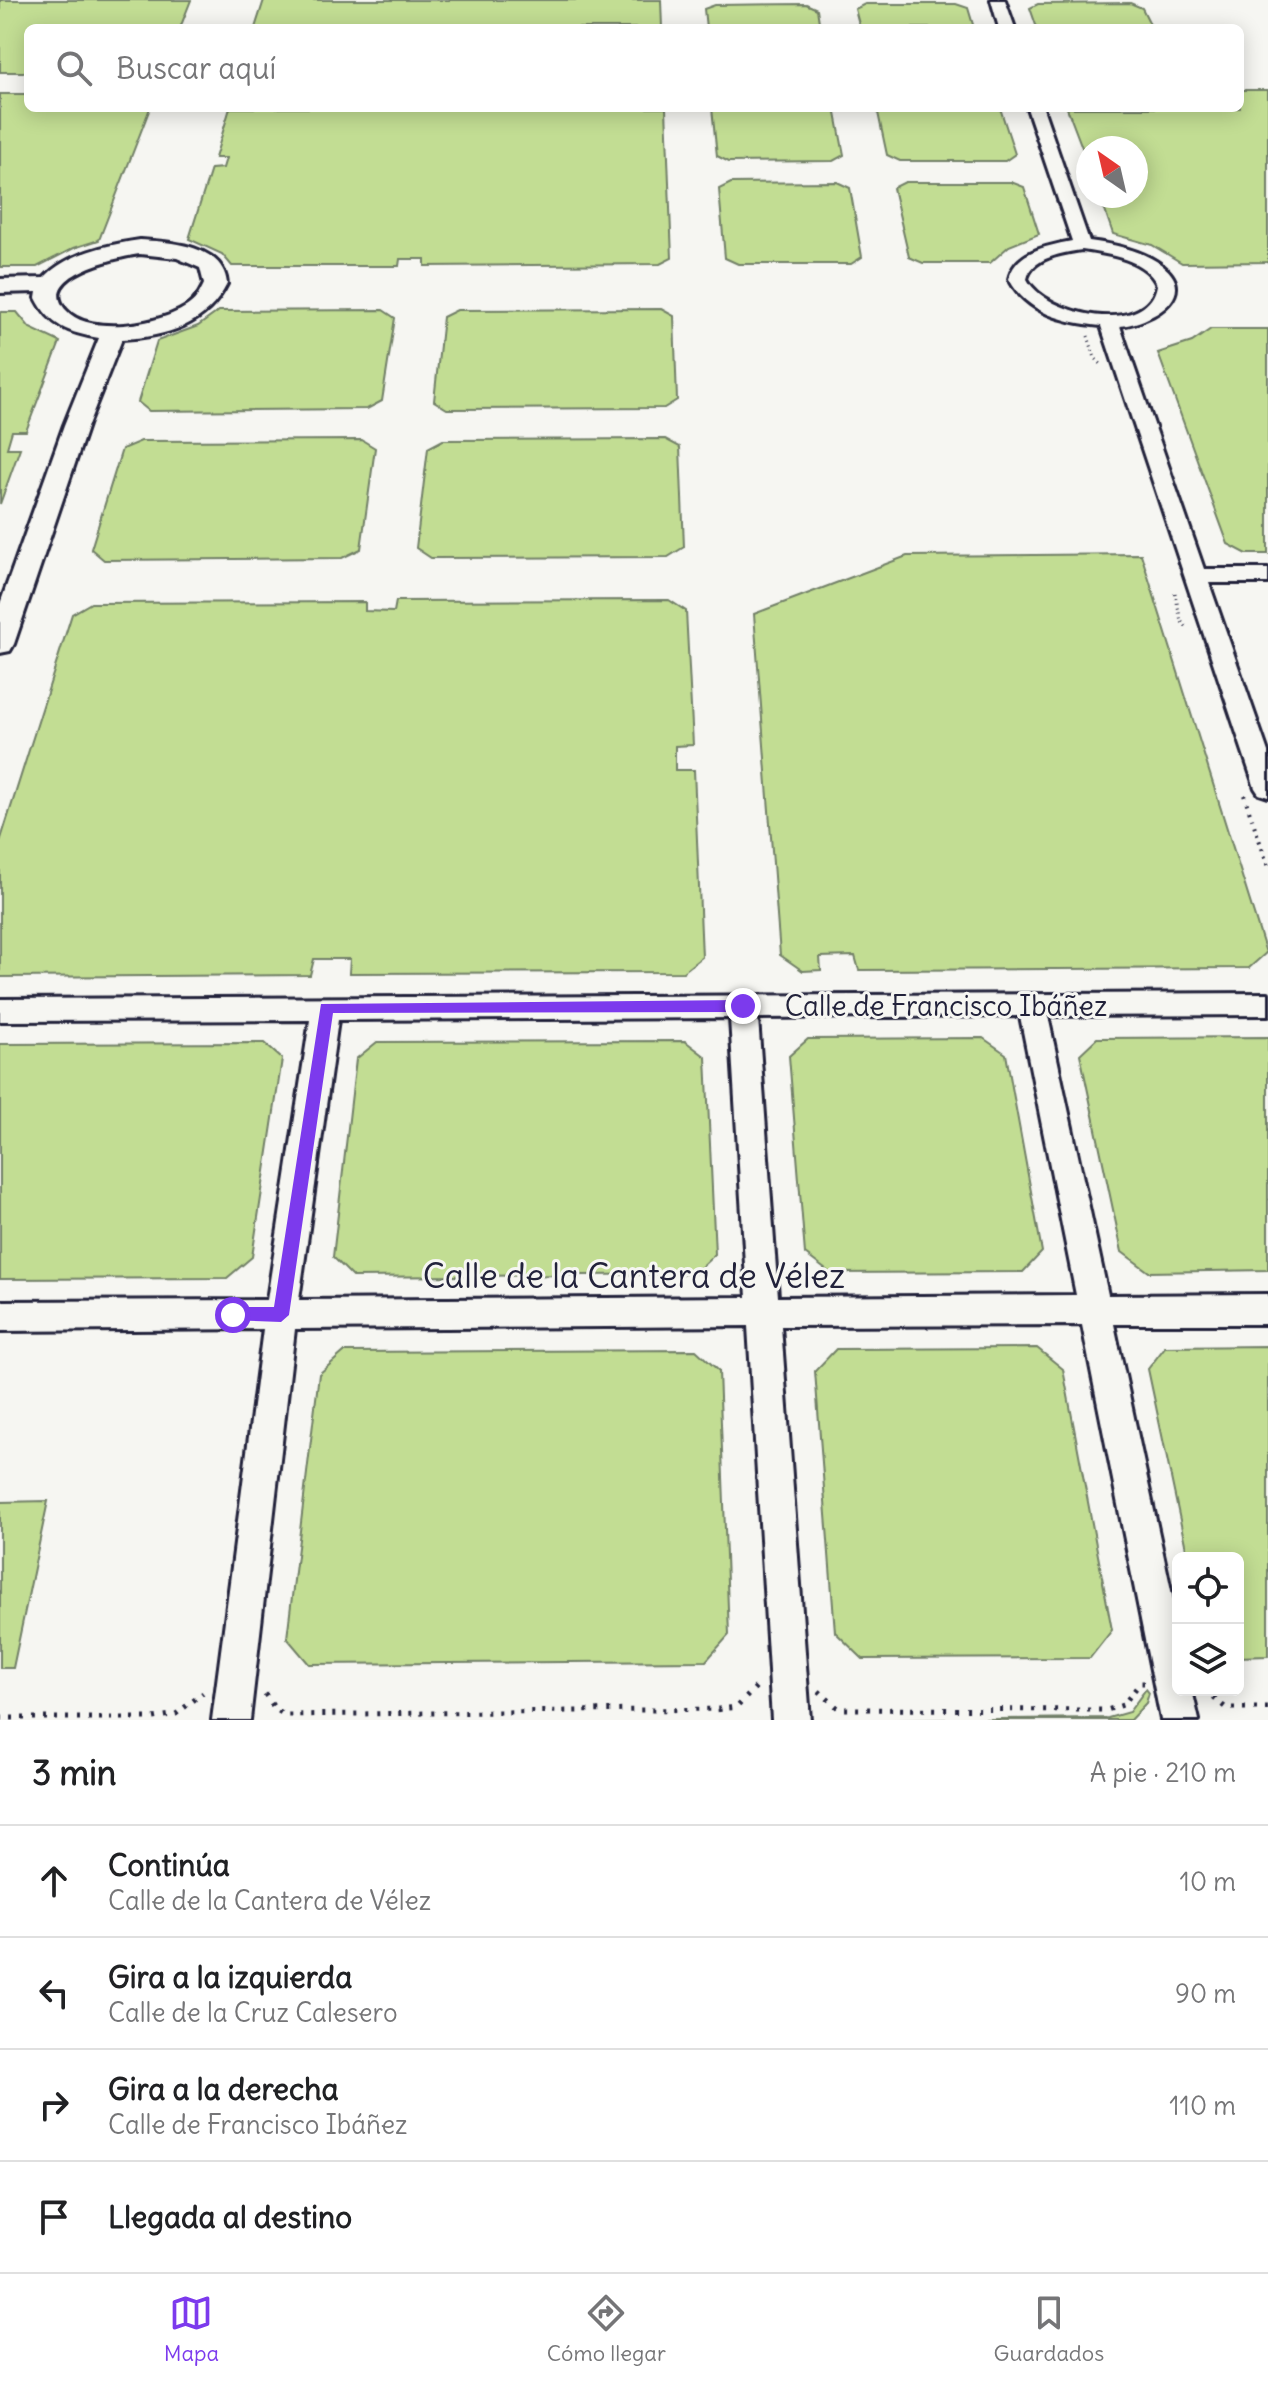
<!DOCTYPE html>
<html lang="es">
<meta charset="utf-8">
<style>
body{margin:0;font-family:Delius,sans-serif;background:#f2f2f2;color:#202124}
.controls{position:absolute;right:24px;bottom:24px;display:grid;overflow:hidden;border-radius:12px;box-shadow:0 4px 20px #0003}
.controls button{width:72px;height:72px;display:grid;place-items:center;padding:0;border:0;border-bottom:2px solid #e0e0e0;background:#fff;color:#202124;font:40px sans-serif}
.compass{position:absolute;left:1076px;top:136px;width:72px;height:72px;border-radius:50%;background:#fff;box-shadow:0 4px 20px #0003;rotate:326deg}
.stop{position:absolute;width:24px;height:24px;margin:-18px;border:6px solid #7c3aed;border-radius:50%;background:#fff}
.stop.end{background:#7c3aed;border-color:#fff;box-shadow:0 2px 8px #0008}
.list{margin:0;padding:0;list-style:none}
h2{display:flex;justify-content:space-between;align-items:center;height:104px;margin:0;padding:0 32px;font-size:34px}
h2 small{font-size:26px;font-weight:400;color:#757577}
.list li{display:grid;grid-template-columns:52px 1fr auto;gap:24px;align-items:center;box-sizing:border-box;height:112px;padding:0 32px;border-top:2px solid #e0e0e0}
.list b{display:block;font-size:30px;white-space:nowrap}
.list p{margin:0;font-size:26px;white-space:nowrap;color:#757577}
.list em{font-size:26px;font-style:normal;color:#757577}
.icon{flex:none;width:44px;height:44px;fill:none;stroke:currentColor;stroke-width:2;stroke-linecap:round;stroke-linejoin:round}
.map{position:relative;flex:none;width:1268px;height:1720px;overflow:hidden}
.search{position:absolute;background:#fff;box-shadow:0 4px 20px #0003;left:24px;right:24px;top:24px;height:88px;display:flex;align-items:center;gap:20px;box-sizing:border-box;padding:0 28px;border-radius:12px;color:#757577;font-size:30px}
.sheet{height:552px;background:#fff}
nav{display:flex;justify-content:space-around;align-items:center;box-sizing:border-box;height:112px;border-top:2px solid #e0e0e0;background:#fff;font-size:22px;color:#757577}
nav a{display:grid;justify-items:center;gap:4px}
nav .on{color:#7c3aed}
.map>svg:first-child{display:block}
.green{fill:#c2dd93;stroke:#728067;stroke-width:2}
.lines{fill:none;stroke-linecap:round;stroke-linejoin:round}
.minor-casing{stroke:#22223b;stroke-width:6}
.tertiary-casing{stroke:#22223b;stroke-width:6}
.path-far2{stroke:#22223b;stroke-width:3;stroke-dasharray:1 4;stroke-linecap:butt}
.path-far1{stroke:#22223b;stroke-width:4;stroke-dasharray:2 6;stroke-linecap:butt}
.path{stroke:#22223b;stroke-width:5;stroke-dasharray:3 8;stroke-linecap:butt}
.minor{fill:#f6f6f2;fill-rule:evenodd}
.tertiary{fill:#f6f6f2;fill-rule:evenodd}
.route{fill:#7c3aed}
.labels{text-anchor:middle;dominant-baseline:central;stroke-width:6;stroke-linejoin:round;paint-order:stroke}
.street-label{font-size:28px;fill:#22223b;stroke:#f6f6f2}
.near-street-label{font-size:34px;fill:#22223b;stroke:#f6f6f2}
</style>
<div class="map">
<svg width="1268" height="1720" viewBox="0 0 1268 1720">
<rect width="100%" height="100%" fill="#f6f6f2"/>
<filter id="ink" filterUnits="userSpaceOnUse"><feTurbulence type="fractalNoise" baseFrequency=".0125" numOctaves="2"/><feDisplacementMap in="SourceGraphic" scale="16" xChannelSelector="R" yChannelSelector="G"/><feConvolveMatrix kernelMatrix="1 2 1 2 8 2 1 2 1" color-interpolation-filters="sRGB"/></filter>
<g filter="url(#ink)">
<g class="green">
<path d="M0,0H191L180,28H28V72H0Z"/>
<path d="M264,0H661L662,28H255Z"/>
<path d="M1130,3L1142,8L1152,28H1037L1030,8L1038,4Z"/>
<path d="M806,4L817,9L820,28H706L704,9L715,5Z"/>
<path d="M865,4H956L968,8L974,28H860L855,9Z"/>
<path d="M1240,90H1268V262L1182,263L1152,245L1113,234L1100,196H1136V148H1088L1086,158L1067,108H1240Z"/>
<path d="M0,94H28V108H150L99,240L74,248L37,267H0Z"/>
<path d="M230,108H666L672,258L660,264L425,266V259H400L399,266H232L222,254L189,239L211,169L223,168L226,158H215Z"/>
<path d="M712,108H835L844,155L833,161L729,162L717,156Z"/>
<path d="M877,108H1000L1015,154L1005,161H900L887,155Z"/>
<path d="M837,182L850,188L862,257L851,264H738L725,258L719,189L731,183Z"/>
<path d="M905,182H1011L1024,187L1039,234L1009,246L990,263H923L909,257L893,188Z"/>
<path d="M661,309L674,316L677,400L664,408L447,409L434,401L443,317L457,310Z"/>
<path d="M383,310L395,318L382,401L367,409L149,411L138,402L157,341L198,326L219,311Z"/>
<path d="M0,312H17L30,328L60,342L26,431H12L7,448H20L0,504Z"/>
<path d="M1211,329H1268V554H1247L1228,544L1158,353L1192,342Z"/>
<path d="M665,439L680,447L684,547L668,557L431,558L416,548L428,448L443,440Z"/>
<path d="M362,440L375,448L361,549L342,558L104,560L91,549L122,449L141,441Z"/>
<path d="M1141,554L1266,953L1249,968L859,970L855,956L820,957L821,970L803,971L780,955L754,614L907,556Z"/>
<path d="M669,600L686,611L693,745L675,746V770H694L702,957L683,972L349,973L350,959H314L310,975L0,977V842L72,614L91,603L365,602V611L394,612L396,601Z"/>
<path d="M1268,1037V1270L1149,1272L1122,1252L1080,1054L1097,1038Z"/>
<path d="M983,1038L1006,1054L1042,1252L1023,1272L830,1273L805,1254L789,1056L808,1039Z"/>
<path d="M685,1041L706,1057L715,1254L694,1274L353,1277L333,1257L356,1059L377,1042Z"/>
<path d="M264,1043L282,1059L252,1257L227,1278L0,1279V1044Z"/>
<path d="M1268,1346V1656L1238,1657V1558H1188L1148,1369L1165,1347Z"/>
<path d="M1037,1348L1063,1369L1112,1630L1090,1658L863,1659L835,1632L815,1371L836,1349Z"/>
<path d="M696,1350L719,1371L729,1635L706,1661L309,1664L287,1638L319,1374L344,1352Z"/>
<path d="M48,1501L13,1668H0V1502Z"/>
<path d="M1146,1689L1149,1693L1146,1703L1130,1720H893L1108,1718L1129,1712Z"/>
</g>
<g class="lines">
<g class="minor-casing">
<g id="minor">
<path d="M991,0H1005L1015,28H999Z"/>
<path d="M1027,108H1043L1089,241C1112,244 1137,249 1156,261C1204,291 1155,322 1120,326L1204,569H1268V583H1209L1268,752V797L1259,794L1255,788L1101,326C1065,322 1027,314 1009,279C1015,251 1047,246 1072,241ZM1082,250C1108,254 1146,259 1157,285C1148,337 1046,316 1027,279C1032,257 1063,253 1082,250Z"/>
<path d="M1268,993V1015L1048,1016L1108,1295L1268,1294V1324H1114L1178,1623V1690H1192L1199,1720H1161L1082,1325L781,1326L810,1720H772L748,1326L295,1329L250,1720H212L263,1329L0,1331V1301L267,1300L310,1020L0,1021V999ZM1020,1016L1076,1295L778,1297L758,1018ZM730,1018L747,1297L299,1300L338,1020Z"/>
</g>
</g>
<g class="tertiary-casing">
<path id="tertiary" d="M140,240C171,242 224,245 227,284C207,325 166,337 122,339L88,425L14,644L10,651L0,653V604L64,425L99,338C69,333 50,326 36,298L37,292L0,293V279L44,278C67,253 107,245 140,240ZM140,254L177,258L200,268L204,284C200,292 197,299 190,304C165,324 89,337 66,310C35,275 119,257 140,254Z"/>
</g>
<g class="path-far2">
<path d="M1088,336L1095,358L1101,364"/>
<path d="M1175,593L1181,621L1187,628"/>
</g>
<path class="path-far1" d="M1244,795L1268,866"/>
<g class="path">
<path d="M819,1691L839,1709L1107,1710L1123,1705L1140,1683H1144"/>
<path d="M1205,1691L1226,1708H1268"/>
<path d="M265,1694L275,1709L285,1715L719,1709L737,1707L757,1686"/>
<path d="M719,1709L720,1720"/>
<path d="M0,1718H154L176,1714L203,1693"/>
</g>
<use href="#minor" class="minor"/>
<use href="#tertiary" class="tertiary"/>
</g>
</g>
<path class="route" d="M743,1000L750,1006L743,1012L333,1013L289,1315L281,1322L227,1320L225,1315L233,1307H274L321,1004Z"/>
<g class="labels">
<g class="street-label">
<text x="946" y="1006">Calle de Francisco Ibáñez</text>
</g>
<g class="near-street-label">
<text x="634" y="1275">Calle de la Cantera de Vélez</text>
</g>
</g>
</svg>
<div class="controls">
<button><svg class="icon" aria-label="locate" viewBox="0 0 24 24"><circle cx="12" cy="12" r="6"/><path d="M12 2v4M12 18v4M2 12h4M18 12h4"/></svg></button>
<button><svg class="icon" aria-label="layers" viewBox="0 0 24 24"><path d="M12 4l9 5-9 5-9-5zM3 14l9 5 9-5"/></svg></button>
</div>
<svg class="compass" viewBox="-18 -18 36 36"><path d="M0-13l5 13h-10z" fill="#e53935"/><path d="M0 13l5-13h-10z" fill="#757577"/></svg>
<div class="stop" style="left:233px;top:1315px"></div>
<div class="stop end" style="left:743px;top:1006px"></div>
<div class="search"><svg class="icon" aria-label="search" viewBox="0 0 24 24"><circle cx="10" cy="10" r="6"/><path d="M15 15l6 6"/></svg>Buscar aquí</div>
</div>
<section class="sheet">
<h2>3 min<small>A pie · 210 m</small></h2>
<ul class="list">
<li><svg class="icon" aria-label="ahead" viewBox="0 0 24 24"><path d="M12 20V5M6 11l6-6 6 6"/></svg><div><b>Continúa</b><p>Calle de la Cantera de Vélez</p></div><em>10 m</em></li>
<li><svg class="icon" aria-label="left" viewBox="0 0 24 24"><path d="M17 20v-9H6M10 6l-5 5 5 5"/></svg><div><b>Gira a la izquierda</b><p>Calle de la Cruz Calesero</p></div><em>90 m</em></li>
<li><svg class="icon" aria-label="right" viewBox="0 0 24 24"><path d="M7 20v-9h11M14 6l5 5-5 5"/></svg><div><b>Gira a la derecha</b><p>Calle de Francisco Ibáñez</p></div><em>110 m</em></li>
<li><svg class="icon" aria-label="arrive" viewBox="0 0 24 24"><path d="M6 21V4h12l-3 4 3 4H6"/></svg><div><b>Llegada al destino</b></div></li>
</ul>
</section>
<nav>
<a class="on"><svg class="icon" aria-label="map" viewBox="0 0 24 24"><path d="M3 6l6-2 6 2 6-2v14l-6 2-6-2-6 2zM9 4v14M15 6v14"/></svg>Mapa</a>
<a><svg class="icon" aria-label="directions" viewBox="0 0 24 24"><path d="M12 3l9 9-9 9-9-9zM9 14v-3h6M13 9l2 2-2 2"/></svg>Cómo llegar</a>
<a><svg class="icon" aria-label="saved" viewBox="0 0 24 24"><path d="M7 4h10v16l-5-4-5 4z"/></svg>Guardados</a>
</nav>
